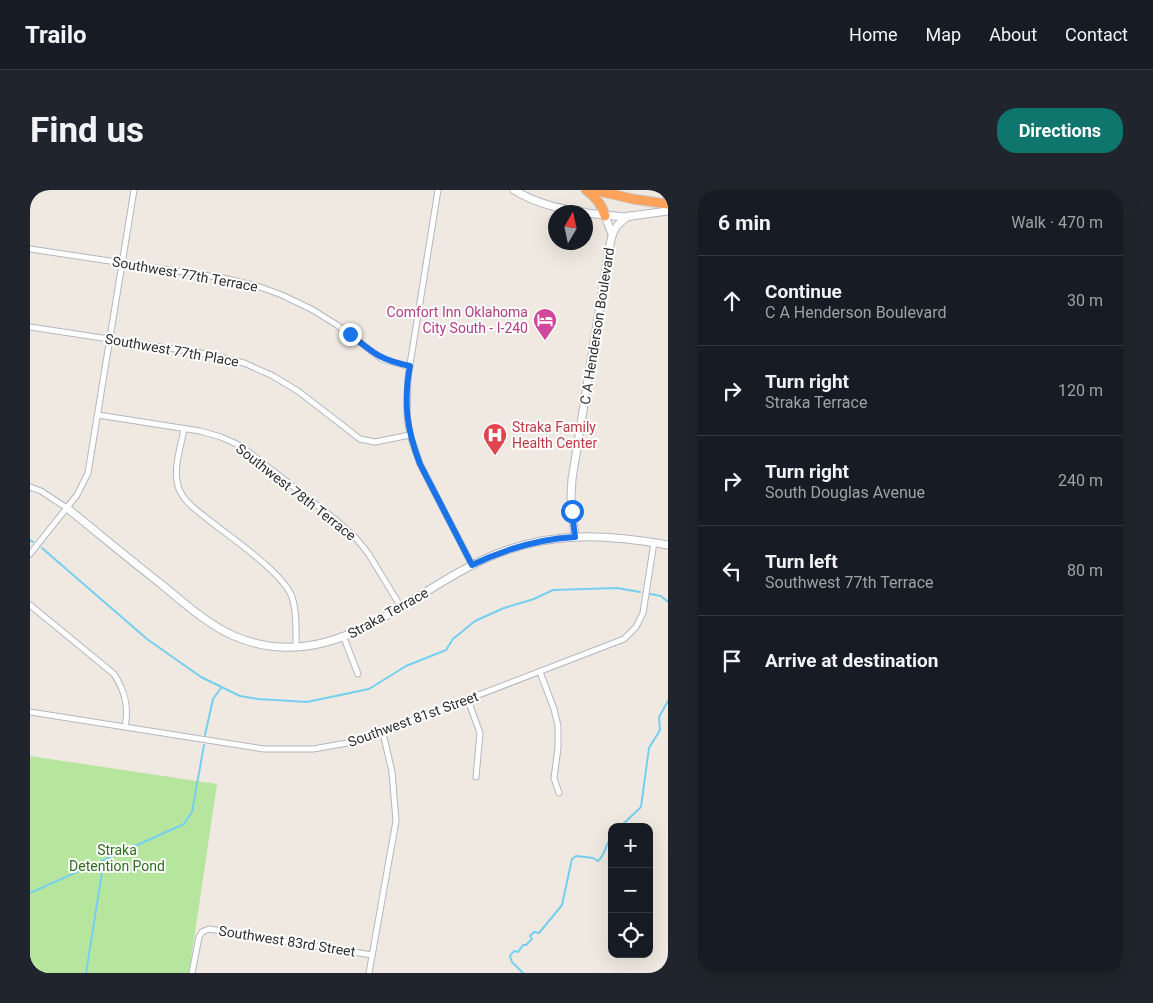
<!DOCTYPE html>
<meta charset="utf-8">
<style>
body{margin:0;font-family:Roboto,sans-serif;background:#20242c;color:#f1f3f6}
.controls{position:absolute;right:15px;bottom:15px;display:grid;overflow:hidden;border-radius:10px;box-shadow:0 5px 20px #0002}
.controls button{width:45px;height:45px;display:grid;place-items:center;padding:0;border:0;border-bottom:1px solid #363941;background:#171b24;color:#f1f3f6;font:25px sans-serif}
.compass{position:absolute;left:518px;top:15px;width:45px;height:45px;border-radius:50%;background:#171b24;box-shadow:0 5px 20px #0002;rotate:9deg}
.stop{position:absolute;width:15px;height:15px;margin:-11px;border:4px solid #1a73e8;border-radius:50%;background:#fff}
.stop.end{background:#1a73e8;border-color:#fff;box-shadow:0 1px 5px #0008}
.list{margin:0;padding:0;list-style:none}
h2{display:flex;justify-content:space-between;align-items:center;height:65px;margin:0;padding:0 20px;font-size:21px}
h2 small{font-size:16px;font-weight:400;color:#9ea1a6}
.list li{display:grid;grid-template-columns:32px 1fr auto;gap:15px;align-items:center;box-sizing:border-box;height:90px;padding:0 20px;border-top:1px solid #363941}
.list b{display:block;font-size:19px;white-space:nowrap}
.list p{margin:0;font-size:16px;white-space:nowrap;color:#9ea1a6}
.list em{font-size:16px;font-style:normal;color:#9ea1a6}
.icon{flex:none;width:28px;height:28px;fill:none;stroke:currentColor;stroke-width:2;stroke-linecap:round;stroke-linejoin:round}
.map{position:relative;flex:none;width:638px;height:783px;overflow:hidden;border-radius:20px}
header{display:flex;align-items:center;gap:30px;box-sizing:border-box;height:70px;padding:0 25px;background:#171b24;border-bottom:1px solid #363941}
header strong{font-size:24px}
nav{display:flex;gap:28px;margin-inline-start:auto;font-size:18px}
.intro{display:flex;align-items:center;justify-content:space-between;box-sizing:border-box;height:120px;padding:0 30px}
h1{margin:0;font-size:35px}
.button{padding:12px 22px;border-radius:20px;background:#0f766e;color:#fff;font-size:18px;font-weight:700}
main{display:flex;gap:30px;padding:0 30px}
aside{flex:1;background:#171b24;border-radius:20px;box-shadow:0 5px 20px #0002}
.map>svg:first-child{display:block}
.green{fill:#b6e59e}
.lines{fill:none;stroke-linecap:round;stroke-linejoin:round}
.stream{stroke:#75cff0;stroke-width:2}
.street-casing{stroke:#b4b7c1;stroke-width:7}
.secondary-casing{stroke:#b4b7c1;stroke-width:9}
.highway-casing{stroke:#c9c9c9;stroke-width:11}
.street{stroke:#fff;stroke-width:5}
.secondary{stroke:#fff;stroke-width:7}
.highway{stroke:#ffa35c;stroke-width:9}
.route{stroke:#1a73e8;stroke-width:6}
.labels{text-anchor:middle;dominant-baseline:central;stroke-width:4;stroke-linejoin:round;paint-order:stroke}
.street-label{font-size:14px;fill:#2e2e2e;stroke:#fff}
.hotel-label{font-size:14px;fill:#b23c85;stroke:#fff;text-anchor:end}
.health-label{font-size:14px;fill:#be3a42;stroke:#fff;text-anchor:start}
.park-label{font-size:14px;fill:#2c6e1b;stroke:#fff}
</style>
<header>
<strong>Trailo</strong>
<nav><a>Home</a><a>Map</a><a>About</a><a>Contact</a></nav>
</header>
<div class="intro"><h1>Find us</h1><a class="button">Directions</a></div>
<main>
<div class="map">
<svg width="638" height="783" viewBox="0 0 638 783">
<rect width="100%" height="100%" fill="#efe9e1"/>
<path class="green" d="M0,566L187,594L159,783H0Z"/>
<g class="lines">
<g class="stream">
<path d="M0,350L3,352"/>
<path d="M12,358L117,449L171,487L210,506L228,509L277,512L339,499L376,476L416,460L423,449L445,431L474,418L504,409L523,400L587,398L610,402"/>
<path d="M620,404L631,406L638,412"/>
<path d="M175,545L183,509L191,498"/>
<path d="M590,637L611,617L619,558L630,540L629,527L638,511"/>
<path d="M0,703L154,634L162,622L174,555"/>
<path d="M56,783L74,670"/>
<path d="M493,783L482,772L480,766L484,761L488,762L493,755H496L502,749L500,746L504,742L509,743L532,715L542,669L546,666L563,668L568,671C575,666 576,653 582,645"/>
</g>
<g class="street-casing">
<g id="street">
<path d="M408,0L378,187L377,226L380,245L390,274L442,375"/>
<path d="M0,59L193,88L227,96L252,105L283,120L307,135L352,169L380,177"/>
<path d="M0,137L171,163L214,173L243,186L268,201L330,249L345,252L380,245"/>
<path d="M68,225L170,241L191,247L211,256L306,330L325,347L338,363L371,417"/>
<path d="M154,239C151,256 143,278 148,296C152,310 164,318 175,327C197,345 253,382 262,407C267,422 266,441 266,457"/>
<path d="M0,297L11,301L37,318"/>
<path d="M0,364L47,305L58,283L104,0"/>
<path d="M0,415L84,484C95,501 99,517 95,537"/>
<path d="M314,448L328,484"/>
<path d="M510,482L524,519L528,536V558L524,588L529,603"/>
<path d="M438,510L450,543L446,587"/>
<path d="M0,522L234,559H283L329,551L594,449L606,437L613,423L624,352"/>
<path d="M162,783L169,747L172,742L179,739L342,765"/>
<path d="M339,783L366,631L362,582L353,543"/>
</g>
</g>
<g class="secondary-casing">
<g id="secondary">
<path d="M484,0C505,13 528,19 553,22"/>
<path d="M556,23L594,27L638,21"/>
<path d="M575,26L582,44"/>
<path d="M37,318C68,343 99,369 131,394C154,413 177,434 204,446C309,490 383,394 474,361C531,341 580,345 638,355"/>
<path d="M545,347L541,307L542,289L579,60C582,43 583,36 599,26"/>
</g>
</g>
<g class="highway-casing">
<g id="highway">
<path d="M556,0C565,7 572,14 575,26"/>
<path d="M564,0L603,9L638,14"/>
</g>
</g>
<use href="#street" class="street"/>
<use href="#secondary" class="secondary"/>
<use href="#highway" class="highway"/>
</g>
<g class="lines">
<path class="route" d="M320,144C343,163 350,170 380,176C373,213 377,240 390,274L442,375C475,359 509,349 545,347L542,321"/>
</g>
<defs>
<g id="hotel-pin" transform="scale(1.25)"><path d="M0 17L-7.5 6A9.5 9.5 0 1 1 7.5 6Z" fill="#d1479c" stroke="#fff"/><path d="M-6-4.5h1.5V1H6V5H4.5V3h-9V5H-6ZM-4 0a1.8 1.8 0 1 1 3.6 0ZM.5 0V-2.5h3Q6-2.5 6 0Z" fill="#fff"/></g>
<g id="hospital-pin" transform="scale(1.25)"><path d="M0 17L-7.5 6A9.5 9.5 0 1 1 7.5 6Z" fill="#e0444e" stroke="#fff"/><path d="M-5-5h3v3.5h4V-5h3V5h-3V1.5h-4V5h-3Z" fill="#fff"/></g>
</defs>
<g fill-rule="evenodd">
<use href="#hotel-pin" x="515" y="130"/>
<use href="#hospital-pin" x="465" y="245"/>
</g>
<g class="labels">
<g class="street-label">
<text transform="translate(155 84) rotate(10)">Southwest 77th Terrace</text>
<text transform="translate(567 136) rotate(-81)">C A Henderson Boulevard</text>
<text transform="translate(142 160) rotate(10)">Southwest 77th Place</text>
<text transform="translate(266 302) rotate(38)">Southwest 78th Terrace</text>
<text transform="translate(358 423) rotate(-29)">Straka Terrace</text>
<text transform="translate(383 529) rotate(-20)">Southwest 81st Street</text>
<text transform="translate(257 751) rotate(9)">Southwest 83rd Street</text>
</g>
<g class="hotel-label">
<text x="498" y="122">Comfort Inn Oklahoma<tspan x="498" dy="16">City South - I-240</tspan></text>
</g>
<g class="health-label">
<text x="482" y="237">Straka Family<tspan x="482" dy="16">Health Center</tspan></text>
</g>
<g class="park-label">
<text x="87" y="660">Straka<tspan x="87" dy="16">Detention Pond</tspan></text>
</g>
</g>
</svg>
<div class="controls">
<button>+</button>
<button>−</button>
<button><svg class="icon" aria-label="locate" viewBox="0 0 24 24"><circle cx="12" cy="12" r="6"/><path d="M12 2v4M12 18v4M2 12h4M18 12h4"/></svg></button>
</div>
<svg class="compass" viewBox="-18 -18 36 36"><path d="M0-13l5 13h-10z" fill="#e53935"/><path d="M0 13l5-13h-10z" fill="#9ea1a6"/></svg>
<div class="stop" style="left:542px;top:321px"></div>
<div class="stop end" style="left:320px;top:144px"></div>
</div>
<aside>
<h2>6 min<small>Walk · 470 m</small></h2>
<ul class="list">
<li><svg class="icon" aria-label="ahead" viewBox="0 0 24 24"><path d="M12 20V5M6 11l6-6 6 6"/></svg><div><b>Continue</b><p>C A Henderson Boulevard</p></div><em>30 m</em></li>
<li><svg class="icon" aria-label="right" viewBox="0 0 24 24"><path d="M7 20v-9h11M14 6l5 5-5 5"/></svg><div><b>Turn right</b><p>Straka Terrace</p></div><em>120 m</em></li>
<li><svg class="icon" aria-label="right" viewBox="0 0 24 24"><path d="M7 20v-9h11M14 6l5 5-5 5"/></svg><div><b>Turn right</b><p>South Douglas Avenue</p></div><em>240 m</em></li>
<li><svg class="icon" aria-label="left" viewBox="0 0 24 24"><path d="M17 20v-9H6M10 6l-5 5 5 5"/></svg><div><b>Turn left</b><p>Southwest 77th Terrace</p></div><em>80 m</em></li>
<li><svg class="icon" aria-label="arrive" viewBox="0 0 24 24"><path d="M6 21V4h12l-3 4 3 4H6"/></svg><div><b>Arrive at destination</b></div></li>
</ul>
</aside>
</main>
